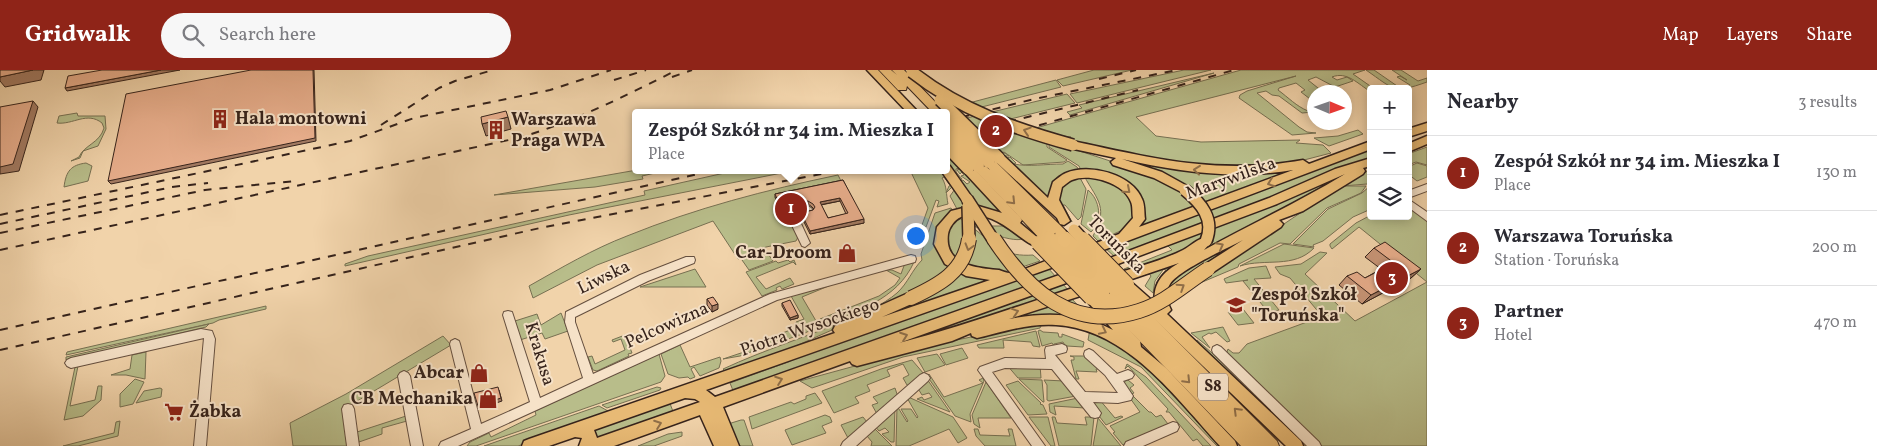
<!DOCTYPE html>
<meta charset="utf-8">
<style>
body{margin:0;font-family:Vollkorn,serif;background:#f7f7f7;color:#2b2b33}
.controls{position:absolute;right:15px;top:15px;display:grid;overflow:hidden;border-radius:5px;box-shadow:0 2px 12px #0003}
.controls button{width:45px;height:45px;display:grid;place-items:center;padding:0;border:0;border-bottom:1px solid #e1e1e2;background:#fff;color:#2b2b33;font:25px sans-serif}
.compass{position:absolute;left:1307px;top:15px;width:45px;height:45px;border-radius:50%;background:#fff;box-shadow:0 2px 12px #0003;rotate:92deg}
.you{position:absolute;left:915px;top:165px;width:18px;height:18px;margin:-12px;border:4px solid #fff;border-radius:50%;background:#1a73e8;box-shadow:0 0 0 8px #1a73e833}
.badge{display:grid;place-items:center;width:32px;height:32px;border-radius:50%;background:#8f2418;color:#fff;font-size:16px;font-weight:700}
.pin{position:absolute;translate:-50% -50%;border:2px solid #fff;box-shadow:0 1px 5px #0006}
.popup{position:absolute;left:632px;top:39px;width:318px;height:65px;box-sizing:border-box;display:grid;place-content:center;border-radius:5px;background:#fff;filter:drop-shadow(0 1px 4px #0005);font-size:16px;white-space:nowrap;color:#7c7c81}
.popup b{font-size:19px;color:#2b2b33}
.popup::after{content:'';position:absolute;left:50%;top:100%;margin-left:-10px;border:10px solid transparent;border-top-color:#fff}
.list{margin:0;padding:0;list-style:none}
h2{display:flex;justify-content:space-between;align-items:center;height:65px;margin:0;padding:0 20px;font-size:21px}
h2 small{font-size:16px;font-weight:400;color:#7c7c81}
.list li{display:grid;grid-template-columns:32px 1fr auto;gap:15px;align-items:center;box-sizing:border-box;height:75px;padding:0 20px;border-top:1px solid #e1e1e2}
.list b{display:block;font-size:19px;white-space:nowrap}
.list p{margin:0;font-size:16px;white-space:nowrap;color:#7c7c81}
.list em{font-size:16px;font-style:normal;color:#7c7c81}
.icon{flex:none;width:28px;height:28px;fill:none;stroke:currentColor;stroke-width:2;stroke-linecap:round;stroke-linejoin:round}
.map{position:relative;flex:none;width:1427px;height:376px;overflow:hidden}
header{display:flex;align-items:center;gap:30px;box-sizing:border-box;height:70px;padding:0 25px;background:#8f2418;color:#fff}
header strong{font-size:24px}
nav{display:flex;gap:28px;margin-inline-start:auto;font-size:18px}
.search{width:350px;height:45px;background:#f7f7f7;display:flex;align-items:center;gap:12px;box-sizing:border-box;padding:0 18px;border-radius:28px;color:#7c7c81;font-size:19px}
main{display:flex}
aside{flex:1;background:#fff}
.map>svg:first-child{display:block}
.green{fill:#b8bd8a;stroke:#777052}
.lines{fill:none;stroke-linecap:round;stroke-linejoin:round}
.minor-casing{stroke:#654f3f;stroke-width:2}
.major-casing{stroke:#36231b;stroke-width:3}
.highway-casing{stroke:#36231b;stroke-width:2}
.minor{fill:#f6e2c8;fill-rule:evenodd}
.major{fill:#e8ba75;fill-rule:evenodd}
.highway{fill:#e8ba75;fill-rule:evenodd}
.rail{stroke:#36231b;stroke-width:2;stroke-dasharray:8 8;stroke-linecap:butt}
.major-bridge-far1-casing{stroke:#36231b;stroke-width:14;stroke-linecap:butt}
.major-bridge-casing{stroke:#36231b;stroke-width:16;stroke-linecap:butt}
.highway-bridge-far1-casing{stroke:#36231b;stroke-width:15;stroke-linecap:butt}
.highway-bridge-casing{stroke:#36231b;stroke-width:18;stroke-linecap:butt}
.major-bridge-far1{stroke:#e8ba75;stroke-width:11}
.major-bridge{stroke:#e8ba75;stroke-width:14}
.highway-bridge-far1{stroke:#e8ba75;stroke-width:12}
.highway-bridge{stroke:#e8ba75;stroke-width:15}
.wall{fill:#c89678;stroke:#36231b;fill-rule:evenodd}
.shaded-wall{fill:#a27a62;stroke:#36231b}
.building{fill:#e8ae8c;stroke:#36231b;fill-rule:evenodd}
.oneway{stroke:#8f6e48}
.labels{text-anchor:middle;dominant-baseline:central;stroke-width:4;stroke-linejoin:round;paint-order:stroke}
.shield{fill:#f6e2c8;stroke:#705c4f;stroke-width:1}
.shield-label{font-size:16px;font-weight:bold;fill:#36231b}
.poi-label{font-size:18px;font-weight:bold;fill:#36231b;stroke:#f6e2c8;text-anchor:start}
.street-label{font-size:18px;fill:#36231b;stroke:#f6e2c8}
</style>
<header>
<strong>Gridwalk</strong>
<div class="search"><svg class="icon" aria-label="search" viewBox="0 0 24 24"><circle cx="10" cy="10" r="6"/><path d="M15 15l6 6"/></svg>Search here</div>
<nav><a>Map</a><a>Layers</a><a>Share</a></nav>
</header>
<main>
<div class="map">
<svg width="1427" height="376" viewBox="0 0 1427 376">
<rect width="100%" height="100%" fill="#f1d3aa"/>
<filter id="stains"><feTurbulence type="fractalNoise" baseFrequency=".004" numOctaves="4"/><feColorMatrix values="0 0 0 0 .2 0 0 0 0 .09 0 0 0 0 .02 0 0 0 .5 -.17"/></filter>
<radialGradient id="worn" r=".72"><stop offset=".6" stop-color="#630" stop-opacity="0"/><stop offset="1" stop-color="#630" stop-opacity=".3"/></radialGradient>
<g class="green">
<path d="M1094,0H1132L1063,16L1057,10Z"/>
<path d="M1184,0H1211L1077,33L1070,24Z"/>
<path d="M1241,0H1365L1353,4L1373,18L1371,22C1358,14 1347,1 1332,7L1337,10L1347,7L1353,11L1335,17L1316,7L1308,10L1323,22H1314V32L1301,22L1305,20L1296,13L1279,18L1278,20C1289,28 1296,36 1308,41L1314,38V42L1302,43L1279,26L1272,25L1266,21L1257,23L1299,57L1307,62L1316,63L1292,65L1239,28L1240,25L1247,21L1296,6L1136,47L1156,66L1201,72L1300,70L1296,73L1323,75L1331,83L1281,96L1204,99L1074,72L1067,68L1071,67L1063,66L1047,70V77L1067,90L1064,92L1023,95L1004,82L956,99V102L962,109L949,114L944,107L942,108C947,116 946,124 948,134L937,137L939,131L936,130L926,157L922,155L928,138L910,100H946V81L1004,67Z"/>
<path d="M1366,0H1374L1400,18L1410,15L1397,7L1400,6L1407,10L1392,0H1401L1418,11L1427,8V12C1393,24 1395,20 1366,0Z"/>
<path d="M1214,3L1070,45L1067,42L1082,38L1079,35Z"/>
<path d="M1056,10L1061,17L946,46V43H931Z"/>
<path d="M1067,24L1075,33L946,65V53Z"/>
<path d="M77,43L78,46H105L106,59L98,76L83,81L80,88L71,91L79,87C84,75 100,73 104,58L102,53C87,41 73,55 57,53L59,46Z"/>
<path d="M1358,60L1363,64L1329,76L1314,68L1338,66Z"/>
<path d="M1049,71L1153,105L1147,99L1090,80C1143,92 1198,108 1254,104C1272,103 1290,99 1307,95L1137,159L1135,123L1081,100L1079,96L1049,77Z"/>
<path d="M1427,77V95L1416,92L1408,95V84Z"/>
<path d="M1371,79V88L1115,187L1105,178Z"/>
<path d="M1005,83L1009,86H1005L1007,88L1010,87L1016,93L1014,94C1028,97 1046,94 1063,94L1068,91L1077,97L1079,100C1061,106 1048,109 1051,131L1002,87L964,101L1008,147L962,138L957,139L950,126L955,119L953,116L946,123L949,116L963,110L967,114L970,112L961,106L964,105L962,102L960,104L957,100Z"/>
<path d="M86,93L92,96L88,111L64,117C66,101 71,95 86,93Z"/>
<path d="M1417,93L1427,96V107L1417,111L1408,104V97Z"/>
<path d="M1371,99V112L1367,114L1342,116H1366L1361,123L1327,138L1290,174L1280,173L1239,194L1238,197L1200,213L1198,212L1321,129Z"/>
<path d="M637,100H668L642,106L643,109L595,117L494,125Z"/>
<path d="M738,100H797L569,145L345,196V194L368,186L645,125L644,121Z"/>
<path d="M838,105L842,113L775,127L782,143L786,142L798,167L796,171L766,177L738,189L713,151L597,195L533,228L529,216C561,198 593,179 627,166C696,138 766,120 838,105Z"/>
<path d="M1079,106L1086,119L1081,147L1078,150L1065,135H1063L1072,152L1058,131V120L1071,108Z"/>
<path d="M1084,106L1108,110L1129,124L1136,146L1127,158L1098,171L1093,166C1108,138 1099,132 1084,106Z"/>
<path d="M1341,106L1343,107L1172,199L1156,225C1153,215 1159,207 1166,200L1162,199L1163,200L1155,211L1153,223L1145,216L1151,206L1148,202L1190,186L1201,168L1190,179L1127,202L1124,199L1172,180L1168,176L1174,172Z"/>
<path d="M1371,115V139L1353,147L1323,171L1313,175L1314,177L1293,174L1328,139L1362,123Z"/>
<path d="M1088,120C1100,130 1103,150 1091,162L1081,154Z"/>
<path d="M1408,136L1427,150V212L1359,157L1332,179L1330,176V174L1356,153L1371,145L1408,146Z"/>
<path d="M951,138L953,141L946,145L938,156L954,196L906,227L796,276L725,301L723,299C764,280 806,267 847,250C864,243 883,235 897,223C908,213 912,200 922,190L921,184L935,143Z"/>
<path d="M958,146C964,153 970,156 977,161C997,177 1006,187 1033,185L1040,191L1013,200L997,203L958,193L943,173L953,149Z"/>
<path d="M961,147L978,156H1003L1023,169C1010,173 970,157 961,147Z"/>
<path d="M1264,156L1165,221L1173,207Z"/>
<path d="M1284,174L1314,178C1294,199 1265,188 1240,196Z"/>
<path d="M766,181L773,191L749,200L742,190Z"/>
<path d="M1320,182L1327,183L1305,204L1355,251L1427,212V376H1322L1227,282L1228,279L1233,283H1239L1247,274L1326,245H1321L1290,208L1280,204L1275,197L1301,194Z"/>
<path d="M788,190L790,192L794,190L796,195L793,192L756,207L766,219L790,208L794,214L782,219L780,216L776,218L777,220L762,226L746,202L776,191L778,193Z"/>
<path d="M914,192C897,230 857,241 821,256L820,249L879,226L895,215L900,208L886,200H892L901,204L905,193Z"/>
<path d="M1266,196L1271,208L1254,209L1279,240L1268,242L1243,211L1248,210L1226,213L1224,209L1249,198Z"/>
<path d="M1048,198L1057,208L734,323L730,313L788,292L804,284Z"/>
<path d="M695,199L706,217H640Z"/>
<path d="M961,201L997,209L845,262Z"/>
<path d="M1062,213L1069,221L970,254L864,285Z"/>
<path d="M831,215L802,227L819,256L805,263L771,275L767,269L798,257L796,252L804,249L791,226Z"/>
<path d="M1072,229L1084,242L1083,246L976,259Z"/>
<path d="M266,236V239L219,250L213,253L66,285L67,282Z"/>
<path d="M1243,239L1254,253L1238,255L1228,242Z"/>
<path d="M561,243L568,261L545,269L542,263L520,270L515,251L537,244L541,255Z"/>
<path d="M209,254L206,257L66,290V287Z"/>
<path d="M1033,254H1042L1040,258L903,287L812,318L800,311L928,276Z"/>
<path d="M1223,257L1230,271L1227,272L1216,262L1211,264L1209,263L1202,267L1210,278L1191,263Z"/>
<path d="M1090,259L1128,281L1152,303L1220,376H1217L1141,297L1088,270Z"/>
<path d="M1040,260L1043,262L1058,263L1059,267H1062V264L1084,272L1083,277L1067,276V279L1063,272L1054,274V276L1052,273L1042,276L1038,261Z"/>
<path d="M1036,261L1040,277L1033,276L1031,272L1003,270L1004,278H979L977,275Z"/>
<path d="M625,265L632,283L628,284L629,286L597,301L593,300L588,287L592,286L595,294L625,280L621,269L613,272L612,270Z"/>
<path d="M443,266L451,275L344,339L349,376H293L290,353L346,324Z"/>
<path d="M767,269L770,275L740,286L723,289L744,282L743,278Z"/>
<path d="M1197,270L1212,283L1307,376H1304L1195,272Z"/>
<path d="M680,275L690,297L720,287L721,291L719,298L700,306L694,297L691,299L695,307L690,309L688,307L679,308L668,304L661,284Z"/>
<path d="M962,278L968,288L946,295L940,284Z"/>
<path d="M146,282L145,309L126,305H111L130,299L132,285Z"/>
<path d="M659,284L665,306L661,312L476,376H467L470,372L489,363L491,367L536,345L535,341Z"/>
<path d="M937,284L945,295L925,302L917,288Z"/>
<path d="M1070,286H1089L1099,299H1096L1097,302L1076,301L1079,309H1076L1071,290H1074V287Z"/>
<path d="M912,290L924,304L911,316L907,315L903,308L909,305L903,294L887,300L890,306L867,315L870,321L855,327L859,333L834,343L822,321L881,299Z"/>
<path d="M1006,294L1040,295L1041,308H1018Z"/>
<path d="M1127,294L1146,307L1211,376H1203L1197,369L1193,371L1169,342H1166L1168,339L1128,296L1125,299Z"/>
<path d="M78,296L70,336L95,330L98,316H102L101,330L83,346L64,350L75,297Z"/>
<path d="M929,304L944,327L983,313L979,310L983,308L984,311L970,344L971,352L955,346L927,306Z"/>
<path d="M135,309L144,312L133,334L120,337V324Z"/>
<path d="M927,309L950,342L917,329L922,327L924,330L932,327L929,323L922,325L917,317Z"/>
<path d="M1019,309L1042,310L1044,332H1043Z"/>
<path d="M1044,310L1064,311L1076,326L1049,331L1047,330V315Z"/>
<path d="M1128,310L1134,315L1130,318L1134,323L1131,324L1149,342H1151L1156,347L1161,345L1168,354L1123,375L1113,363L1115,362L1110,356L1140,342L1130,328L1123,312Z"/>
<path d="M1018,311L1041,333L1040,334L1043,335L1047,344L1028,345L1006,315Z"/>
<path d="M986,312L1011,348H978L980,358L974,354L972,345Z"/>
<path d="M657,317L661,318L660,320L607,338L602,335Z"/>
<path d="M160,318L162,319L161,327L136,333L144,321Z"/>
<path d="M895,318L898,327L877,344L872,335L878,333L873,327Z"/>
<path d="M815,323L822,333L752,359L749,347L791,332L794,334L806,329V326Z"/>
<path d="M906,326L953,347L967,368L958,373L949,359L909,376H896L897,336L907,352L908,351L901,339H911L917,348L918,347Z"/>
<path d="M1078,328L1089,342H1086L1085,338L1054,336L1056,345L1050,342L1049,334Z"/>
<path d="M1099,329L1115,348L1121,346L1123,347L1106,355L1089,333Z"/>
<path d="M669,331L674,344L591,373L590,359Z"/>
<path d="M599,336L608,341L587,352L518,376H484Z"/>
<path d="M895,336L894,372H891L882,364L889,362L885,358L879,361L874,355Z"/>
<path d="M825,345L830,347L832,352L822,356L826,363L792,375L785,360Z"/>
<path d="M406,346L407,351L382,358V364L359,372L357,362Z"/>
<path d="M863,347L867,352L848,368L841,355Z"/>
<path d="M1029,347H1048L1055,376H1051Z"/>
<path d="M1052,347H1055L1057,353L1087,355L1085,347H1094L1091,376H1059Z"/>
<path d="M1098,348L1121,376H1093Z"/>
<path d="M741,350H744L753,376H736L728,354Z"/>
<path d="M120,351L118,366L78,376H63L114,363L116,352Z"/>
<path d="M873,357L892,376H871L872,372L867,366Z"/>
<path d="M974,359H978L980,365L1010,366L1008,359H1012L1016,376H985L976,366Z"/>
<path d="M682,362V366L654,376H638L668,364Z"/>
</g>
<g class="lines">
<g class="minor-casing">
<g id="minor">
<path d="M1427,114V121L1408,128V121Z"/>
<path d="M1408,129L1427,142V151L1408,137Z"/>
<path d="M808,136L811,138L813,140L811,142L797,145L810,173L805,177L802,176L786,143L791,139Z"/>
<path d="M911,185L915,186L916,189L915,192L777,230L458,376H439L441,372L471,359L450,274L451,271L455,269L459,271L460,274L481,354L530,332L503,245L504,242L508,241L512,242L513,245L540,328L583,308L565,252L566,242L640,205L686,187H694L695,190L694,193L648,211L575,247V252L593,304L770,224Z"/>
<path d="M201,259L212,261L215,269L206,376H194L204,268L71,298L67,296L65,293L67,290L71,288Z"/>
<path d="M1062,274L1066,276L1067,279L1066,282L1055,285L1085,322L1118,323L1105,305L1085,287L1084,284L1085,281L1089,279L1093,281L1117,304L1128,300L1132,302L1134,305L1132,308L1123,311L1133,326L1131,330L1118,333L1093,332L1101,343L1099,347L1095,348L1091,347L1052,299L1005,298L992,302L1045,376H1032L978,300L980,297L1005,288L1046,289L1045,280L1046,277Z"/>
<path d="M1217,275L1221,277L1319,372L1321,376H1307L1213,283L1212,280L1213,277Z"/>
<path d="M404,301L408,303L410,306L423,376H411L398,306L400,303Z"/>
<path d="M924,303L928,305L930,308L928,311L856,376H841L843,372L920,305Z"/>
<path d="M348,334L352,335L354,339L359,376H347L342,339L344,335Z"/>
<path d="M1173,352L1177,353L1179,357L1177,361L1143,376H1124L1126,372Z"/>
</g>
</g>
<g class="major-casing">
<g id="major">
<path d="M867,0H878L919,43H908Z"/>
<path d="M1427,53V61L1408,67V59Z"/>
<path d="M1427,66V74L1408,82V74Z"/>
<path d="M1073,71C1155,89 1219,105 1303,90L1309,94L1371,71V79L1085,187L1081,185L1079,182L1081,179L1119,164L1133,148C1132,143 1133,136 1131,132C1124,113 1090,103 1072,110C1069,111 1065,115 1062,117L1059,130L1070,151L1064,155L1060,154L1057,148L995,91L993,88L995,85H1003L1048,128L1053,112C1057,109 1061,105 1066,103C1089,93 1132,104 1142,129C1145,135 1144,143 1145,149L1139,157L1293,100C1235,110 1179,102 1122,89L1162,102L1189,117L1191,120L1189,123L1185,124L1154,108L1113,95L1111,92L1116,88L1069,78L1067,75Z"/>
<path d="M1371,88V96L1363,98L1365,101L1363,104L1303,141L1279,150L1283,154L1281,157L1212,203H1204L1202,199L1204,195L1243,170C1226,179 1179,200 1170,214C1165,222 1167,232 1171,240L1167,244L1301,371L1303,376H1286L1122,218V212L1112,215L1107,214L1106,210L1107,206C1133,198 1159,192 1183,180C1191,176 1201,165 1210,168L1212,171L1204,180C1251,154 1299,132 1345,104L1277,134L1102,200H1094L1092,197L1094,194L1269,128L1335,99ZM1179,193C1164,201 1152,214 1155,233L1129,210Z"/>
<path d="M946,95L950,96L971,126L973,129L971,132H963L942,102L941,100H946Z"/>
<path d="M968,95L972,96L1020,147L1022,150L1020,153L1044,173L1042,176C1026,182 999,135 961,147C954,150 949,158 948,164C944,195 976,198 999,200C1002,201 1007,203 1010,203C1018,203 1054,187 1064,184L1068,186L1070,189L1068,192L706,320L715,327L1079,198L1083,199L1085,203L1083,207L899,273C964,256 1027,233 1091,212L1096,213L1097,217L1096,221L1009,249C1045,242 1080,242 1113,260L1084,228L1086,224L1091,223L1096,224L1140,271L1141,277L1166,298L1235,371L1237,376H1220C1176,328 1127,259 1056,255C1029,253 1003,262 977,268L972,266L971,263L952,271L857,296L852,294L850,291L723,337L739,376H714L700,345L614,376H579L582,368L575,367L549,376H522L524,371L529,369L835,263L833,260L835,256L906,224L911,223L916,224L918,228L916,232L882,247L990,210L966,206L945,194L934,174L937,157L951,141L975,135L1002,143L964,102L962,99ZM685,328L695,329L700,332L597,368L594,360Z"/>
</g>
</g>
<g class="highway-casing">
<g id="highway">
<path d="M879,0H891L897,5L892,0H904L946,43H933L907,16L906,20H898Z"/>
<path d="M989,88L993,89L1066,161L1068,165L1066,169L1061,170L1055,167L1054,173L1049,174L1044,173L974,99L972,96L974,93C981,91 984,95 990,100L983,92Z"/>
<path d="M1115,212L1120,214L1277,371L1279,376H1241L1097,227L1095,223L1097,219L1102,217L1110,222L1108,218L1110,214Z"/>
</g>
</g>
<use href="#minor" class="minor"/>
<use href="#major" class="major"/>
<use href="#highway" class="highway"/>
<g class="rail">
<path d="M672,7L692,0"/>
<path d="M1099,9L1136,0"/>
<path d="M614,10L646,0"/>
<path d="M946,51L1034,29L1177,0"/>
<path d="M381,55L439,18L455,11L493,0"/>
<path d="M946,67L1138,20"/>
<path d="M946,79L1040,55L1234,0"/>
<path d="M0,145L350,71L414,48L550,20L611,0"/>
<path d="M0,154L172,117L208,113"/>
<path d="M0,163L205,120L295,111"/>
<path d="M0,180L518,68C574,52 625,26 677,0"/>
<path d="M0,260L716,100"/>
<path d="M0,280L540,158L842,100"/>
</g>
<g class="major-bridge-far1-casing">
<g id="major-bridge-far1">
<path d="M912,2C960,40 1015,59 1073,75"/>
<path d="M940,30L999,88"/>
<path d="M946,76L968,99"/>
<path d="M1185,120C1201,133 1215,149 1206,171"/>
<path d="M967,129L994,171"/>
<path d="M968,136L969,171"/>
<path d="M1074,160L1084,171"/>
</g>
</g>
<g class="major-bridge-casing">
<g id="major-bridge">
<path d="M994,169C1028,221 1073,262 1139,241C1165,233 1186,213 1208,199"/>
<path d="M1083,169L1127,214"/>
<path d="M1038,173L1091,228"/>
<path d="M911,228C939,215 964,202 969,169"/>
</g>
</g>
<g class="highway-bridge-far1-casing">
<g id="highway-bridge-far1">
<path d="M946,49L989,92"/>
<path d="M946,63L978,96"/>
<path d="M1061,165L1067,171"/>
<path d="M1049,169L1051,171"/>
</g>
</g>
<g class="highway-bridge-casing">
<g id="highway-bridge">
<path d="M1049,169L1102,223"/>
<path d="M1065,169L1115,218"/>
</g>
</g>
<use href="#major-bridge-far1" class="major-bridge-far1"/>
<use href="#major-bridge" class="major-bridge"/>
<use href="#highway-bridge-far1" class="highway-bridge-far1"/>
<use href="#highway-bridge" class="highway-bridge"/>
</g>
<g class="wall">
<path d="M843,110L864,153L810,164L801,146V143L813,140L814,139L812,137L808,134L791,137L782,143L775,127V124ZM840,131L846,144L828,148L821,135Z"/>
<path d="M1374,178L1421,199L1411,208L1362,234L1339,215L1347,206L1365,208L1381,199L1365,187Z"/>
<path d="M707,229L718,239L712,242L707,235Z"/>
<path d="M782,233L798,245V248L790,250L782,236Z"/>
</g>
<g class="shaded-wall">
<path d="M33,0H44L41,10L5,17L0,11V7Z"/>
<path d="M161,0H180L67,21L65,18Z"/>
<path d="M313,0H314L316,71L111,114L108,111Z"/>
<path d="M33,31L38,37L19,101L0,104V97Z"/>
<path d="M508,47L511,59L486,66L482,54Z"/>
<path d="M840,128V131L819,135L820,132Z"/>
<path d="M808,131V134L791,137L782,143V140L791,134Z"/>
<path d="M864,149V153L810,164V161Z"/>
<path d="M1421,199L1411,208L1362,234L1371,225Z"/>
<path d="M718,234V239L712,242V236Z"/>
<path d="M798,245V248L790,250V248Z"/>
<path d="M499,320L502,331L479,339L478,336Z"/>
</g>
<g class="building">
<path d="M0,0H33L0,7Z"/>
<path d="M102,0H161L65,18L68,6Z"/>
<path d="M251,0H313L315,68L108,111L126,24Z"/>
<path d="M33,31L13,94L0,97V37Z"/>
<path d="M506,41L508,47L482,54L481,47Z"/>
<path d="M843,110L864,149L810,161L801,143L813,140L815,137L813,134L808,131L791,134L782,140L775,124ZM840,128L848,143L828,148L820,132Z"/>
<path d="M1385,172L1421,199L1371,225L1347,206L1357,202L1365,208L1394,193L1374,178Z"/>
<path d="M713,227L718,234L712,236L707,229Z"/>
<path d="M790,230L798,245L790,248L782,233Z"/>
<path d="M498,317L501,328L478,336L474,323Z"/>
</g>
<defs><path id="oneway-chevron" d="M-2-3.5L2.5 0L-2 3.5" fill="none" stroke-width="1.6" stroke-linecap="round" stroke-linejoin="round" transform="scale(1.25)"/></defs>
<g class="oneway">
<use href="#oneway-chevron" transform="translate(1027 61) rotate(-162)"/>
<use href="#oneway-chevron" transform="translate(1197 100) rotate(-174)"/>
<use href="#oneway-chevron" transform="translate(1271 113) rotate(160)"/>
<use href="#oneway-chevron" transform="translate(1127 120) rotate(41)"/>
<use href="#oneway-chevron" transform="translate(1012 131) rotate(46)"/>
<use href="#oneway-chevron" transform="translate(1220 176) rotate(-28)"/>
<use href="#oneway-chevron" transform="translate(969 177) rotate(106)"/>
<use href="#oneway-chevron" transform="translate(1181 217) rotate(-33)"/>
<use href="#oneway-chevron" transform="translate(1015 242) rotate(-18)"/>
<use href="#oneway-chevron" transform="translate(1103 261) rotate(26)"/>
<use href="#oneway-chevron" transform="translate(904 266) rotate(-20)"/>
<use href="#oneway-chevron" transform="translate(779 310) rotate(-20)"/>
<use href="#oneway-chevron" transform="translate(1187 310) rotate(46)"/>
<use href="#oneway-chevron" transform="translate(1237 341) rotate(-135)"/>
<use href="#oneway-chevron" transform="translate(658 354) rotate(-20)"/>
</g>
<defs>
<g id="building-bare" transform="scale(1.5)"><path d="M-4-6H4V6H1V3H-1V6H-4ZM-2.5-4.3h1.7v1.8h-1.7ZM.8-4.3h1.7v1.8H.8ZM-2.5-1h1.7V.8h-1.7ZM.8-1h1.7V.8H.8Z" fill="#8f2418" stroke="#f6e2c8" stroke-width="2.5" paint-order="stroke"/></g>
<g id="shop-bare" transform="scale(1.5)"><path d="M-5-2.5h2.3a2.7 3.5 0 0 1 5.4 0H5L5.5 6h-11ZM-1.5-2.5h3a1.5 2.3 0 0 0-3 0Z" fill="#8f2418" stroke="#f6e2c8" stroke-width="2.5" paint-order="stroke"/></g>
<g id="school-bare" transform="scale(1.5)"><path d="M0-5L7-2L0 1L-7-2ZM-4 1L0 2.5L4 1V4Q0 6-4 4Z" fill="#8f2418" stroke="#f6e2c8" stroke-width="2.5" paint-order="stroke"/></g>
<g id="supermarket-bare" transform="scale(1.5)"><path d="M-6-5.5h2.5l.6 2H6L4.5 2H-2.5L-4.4-4H-6ZM-1.5 3.2a1.3 1.3 0 1 0 .1 0ZM3 3.2a1.3 1.3 0 1 0 .1 0Z" fill="#8f2418" stroke="#f6e2c8" stroke-width="2.5" paint-order="stroke"/></g>
</defs>
<g fill-rule="evenodd">
<use href="#building-bare" x="220" y="49"/>
<use href="#building-bare" x="496" y="60"/>
<use href="#shop-bare" x="847" y="183"/>
<use href="#school-bare" x="1236" y="235"/>
<use href="#shop-bare" x="479" y="303"/>
<use href="#shop-bare" x="488" y="329"/>
<use href="#supermarket-bare" x="174" y="342"/>
</g>
<g class="labels">
<rect class="shield" x="1198" y="303.5" width="30" height="27" rx="4"/>
<g class="shield-label">
<text x="1213" y="317">S8</text>
</g>
<g class="poi-label">
<text x="235" y="49">Hala montowni</text>
<text x="511" y="50">Warszawa<tspan x="511" dy="21">Praga WPA</tspan></text>
<text x="832" y="183" text-anchor="end">Car-Droom</text>
<text x="1251" y="225">Zespół Szkół<tspan x="1251" dy="21">"Toruńska"</tspan></text>
<text x="464" y="303" text-anchor="end">Abcar</text>
<text x="473" y="329" text-anchor="end">CB Mechanika</text>
<text x="189" y="342">Żabka</text>
</g>
<g class="street-label">
<text transform="translate(1231 109) rotate(-20)">Marywilska</text>
<text transform="translate(1116 175) rotate(45)">Toruńska</text>
<text transform="translate(604 208) rotate(-26)">Liwska</text>
<text transform="translate(667 256) rotate(-24)">Pelcowizna</text>
<text transform="translate(810 258) rotate(-19)">Piotra Wysockiego</text>
<text transform="translate(539 284) rotate(73)">Krakusa</text>
</g>
</g>
<rect width="100%" height="100%" filter="url(#stains)"/>
<rect width="100%" height="100%" fill="url(#worn)"/>
</svg>
<div class="controls">
<button>+</button>
<button>−</button>
<button><svg class="icon" aria-label="layers" viewBox="0 0 24 24"><path d="M12 4l9 5-9 5-9-5zM3 14l9 5 9-5"/></svg></button>
</div>
<svg class="compass" viewBox="-18 -18 36 36"><path d="M0-13l5 13h-10z" fill="#e53935"/><path d="M0 13l5-13h-10z" fill="#7c7c81"/></svg>
<div class="you"></div>
<div class="pin badge" style="left:791px;top:139px">1</div>
<div class="popup"><b>Zespół Szkół nr 34 im. Mieszka I</b>Place</div>
<div class="pin badge" style="left:996px;top:61px">2</div>
<div class="pin badge" style="left:1392px;top:208px">3</div>
</div>
<aside>
<h2>Nearby<small>3 results</small></h2>
<ul class="list">
<li><span class="badge">1</span><div><b>Zespół Szkół nr 34 im. Mieszka I</b><p>Place</p></div><em>130 m</em></li>
<li><span class="badge">2</span><div><b>Warszawa Toruńska</b><p>Station · Toruńska</p></div><em>200 m</em></li>
<li><span class="badge">3</span><div><b>Partner</b><p>Hotel</p></div><em>470 m</em></li>
</ul>
</aside>
</main>
